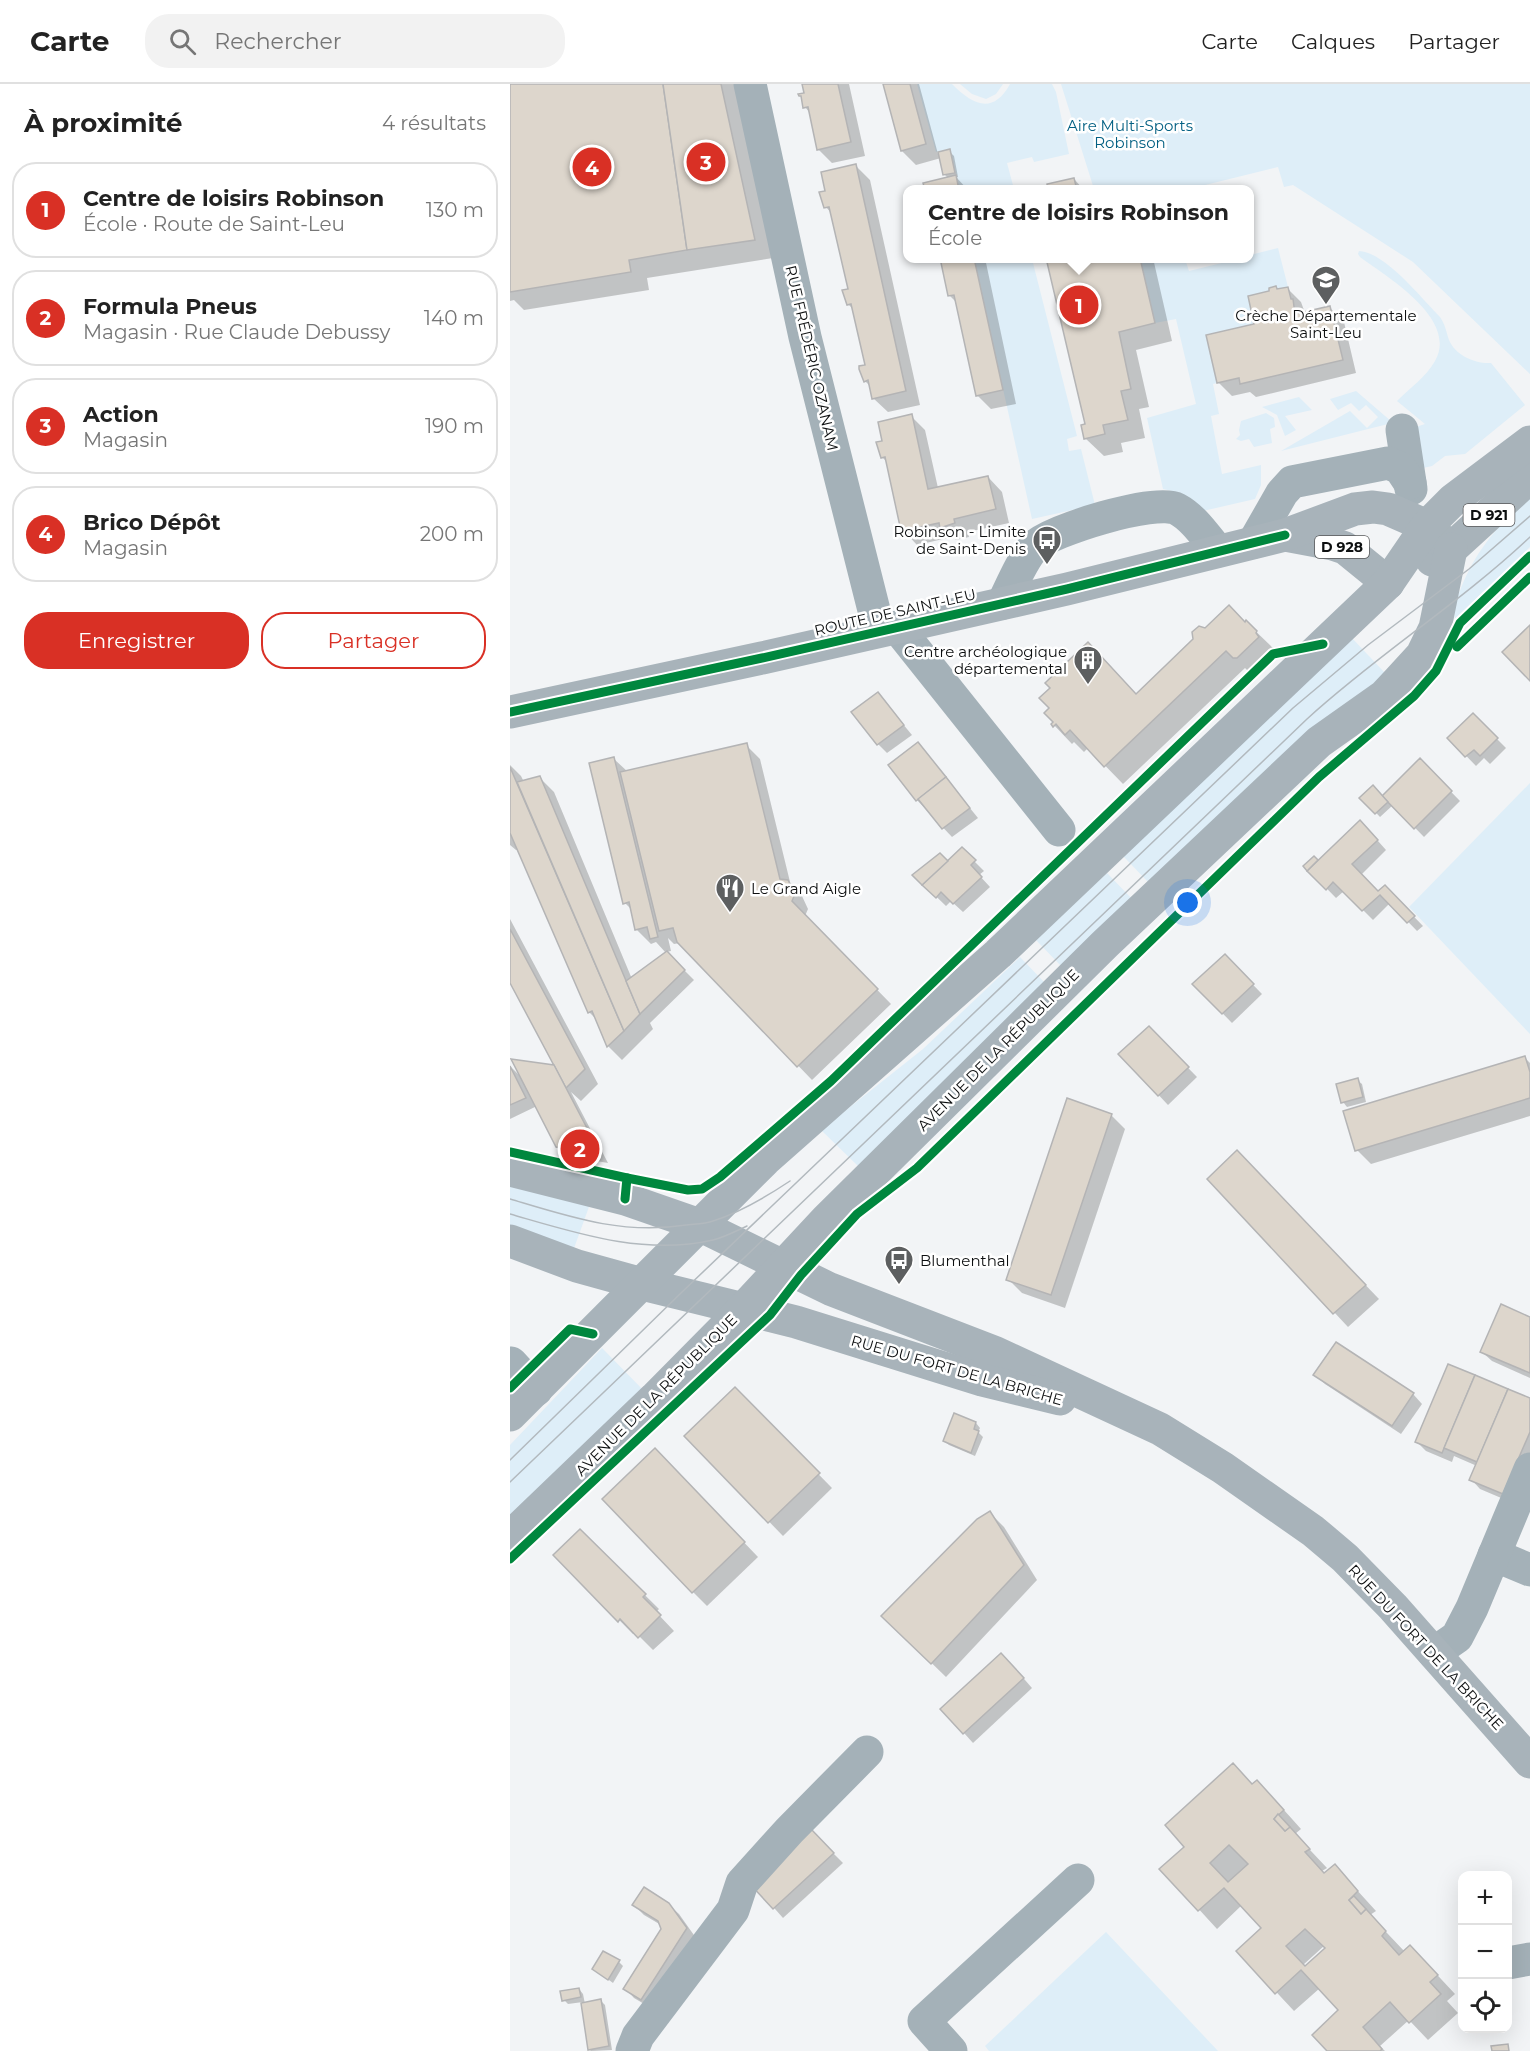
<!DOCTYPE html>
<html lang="fr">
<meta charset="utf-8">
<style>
body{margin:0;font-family:Montserrat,sans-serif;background:#f2f2f2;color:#222}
.controls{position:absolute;right:18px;bottom:18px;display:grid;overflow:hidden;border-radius:12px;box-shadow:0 6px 24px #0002}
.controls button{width:54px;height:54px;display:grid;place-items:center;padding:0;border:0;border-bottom:2px solid #e0e0e0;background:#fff;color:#222;font:30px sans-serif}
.you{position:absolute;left:678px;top:819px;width:21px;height:21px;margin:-15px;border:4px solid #fff;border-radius:50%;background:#1a73e8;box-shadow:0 0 0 9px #1a73e833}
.badge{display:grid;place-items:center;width:39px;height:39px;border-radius:50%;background:#d93025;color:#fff;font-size:20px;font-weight:700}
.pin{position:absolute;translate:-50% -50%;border:3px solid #fff;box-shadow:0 2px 6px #0006}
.popup{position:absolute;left:393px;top:101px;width:351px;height:78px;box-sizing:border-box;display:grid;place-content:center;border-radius:12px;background:#fff;filter:drop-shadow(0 2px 4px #0005);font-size:20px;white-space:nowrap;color:#767676}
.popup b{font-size:22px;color:#222}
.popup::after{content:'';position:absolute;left:50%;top:100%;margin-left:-12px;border:12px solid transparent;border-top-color:#fff}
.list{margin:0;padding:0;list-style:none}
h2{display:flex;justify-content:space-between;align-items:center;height:78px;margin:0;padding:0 24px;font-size:26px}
h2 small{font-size:20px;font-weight:400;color:#767676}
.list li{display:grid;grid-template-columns:39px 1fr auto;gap:18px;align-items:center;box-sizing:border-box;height:96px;margin:0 12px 12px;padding:0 12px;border:2px solid #e0e0e0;border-radius:24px}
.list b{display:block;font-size:22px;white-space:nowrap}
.list p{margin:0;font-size:20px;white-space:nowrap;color:#767676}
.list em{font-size:20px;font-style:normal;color:#767676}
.actions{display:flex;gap:12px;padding:18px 24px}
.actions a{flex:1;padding:14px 0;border:2px solid #d93025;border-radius:24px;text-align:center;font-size:21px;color:#d93025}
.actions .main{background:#d93025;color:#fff}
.icon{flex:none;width:33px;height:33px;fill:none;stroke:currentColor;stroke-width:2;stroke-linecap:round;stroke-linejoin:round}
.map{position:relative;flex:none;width:1020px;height:1967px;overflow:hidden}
header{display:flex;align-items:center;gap:36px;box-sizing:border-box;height:84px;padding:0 30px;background:#fff;border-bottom:2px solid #e0e0e0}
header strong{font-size:28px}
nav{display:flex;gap:33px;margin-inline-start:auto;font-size:21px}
.search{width:420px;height:54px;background:#f2f2f2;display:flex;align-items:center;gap:15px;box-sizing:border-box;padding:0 21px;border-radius:24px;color:#767676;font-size:22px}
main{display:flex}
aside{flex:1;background:#fff}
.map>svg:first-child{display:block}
.green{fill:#deeef8}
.shadow{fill:#0003;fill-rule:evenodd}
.building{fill:#ddd6cc;stroke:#b4b4b5;stroke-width:1.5;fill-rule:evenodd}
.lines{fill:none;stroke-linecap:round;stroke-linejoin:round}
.minor{stroke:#a4b1b8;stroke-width:33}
.major{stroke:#a8b3ba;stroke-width:33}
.tram{stroke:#b2b9be;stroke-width:1.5}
.cycleway-casing{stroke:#fff;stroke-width:13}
.cycleway{stroke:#00873e;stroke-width:9}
.labels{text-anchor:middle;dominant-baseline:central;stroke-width:5;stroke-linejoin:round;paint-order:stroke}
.shield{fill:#fff;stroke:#565758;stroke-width:1.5}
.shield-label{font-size:14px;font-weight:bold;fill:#0d0f10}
.park-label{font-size:15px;fill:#036083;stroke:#fff}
.poi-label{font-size:15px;fill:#0d0f10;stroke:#fff;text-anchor:end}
.street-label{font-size:15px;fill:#0d0f10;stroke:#fff}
</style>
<header>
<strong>Carte</strong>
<div class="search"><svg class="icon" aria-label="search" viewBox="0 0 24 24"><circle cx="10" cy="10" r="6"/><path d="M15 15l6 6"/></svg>Rechercher</div>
<nav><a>Carte</a><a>Calques</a><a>Partager</a></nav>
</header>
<main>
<aside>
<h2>À proximité<small>4 résultats</small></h2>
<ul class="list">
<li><span class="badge">1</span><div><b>Centre de loisirs Robinson</b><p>École · Route de Saint-Leu</p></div><em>130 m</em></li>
<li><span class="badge">2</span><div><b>Formula Pneus</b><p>Magasin · Rue Claude Debussy</p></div><em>140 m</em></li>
<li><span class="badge">3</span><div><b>Action</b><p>Magasin</p></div><em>190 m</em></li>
<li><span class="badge">4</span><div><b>Brico Dépôt</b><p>Magasin</p></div><em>200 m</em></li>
</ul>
<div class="actions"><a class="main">Enregistrer</a><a>Partager</a></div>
</aside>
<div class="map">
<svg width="1020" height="1967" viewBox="0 0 1020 1967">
<rect width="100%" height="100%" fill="#f2f4f6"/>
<g class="green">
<path d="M407,0H442C463,21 483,31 500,0H542L546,8L559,70L524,78L522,73L497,79L504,105H449L440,66L426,68Z"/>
<path d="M450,0H493L486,10L476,15L462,10Z"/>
<path d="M551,0H1020V290L903,178L783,101L774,103L768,83L679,105L613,106L612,103L600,105H584Z"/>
<path d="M768,164L778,203L767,205L765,202L759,204V207L738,212L744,240L696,252L707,299L703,300L709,330L701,332L712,390L751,381V401L745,415L693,427L666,408L653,405L637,334L686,320L666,235L645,239L630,175H675L679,187L728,175L740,174V171Z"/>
<path d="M849,167C875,168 912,215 930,233C935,240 936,247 939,256C945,271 965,280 981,279L1015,321L955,370L935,372L922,382L913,384L903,344L915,340L887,317C900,304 916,293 925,277C949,235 877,193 850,173L848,170Z"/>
<path d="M464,175H522L567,352L557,355L559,367L571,365L585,421L522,435Z"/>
<path d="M846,307L882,338L878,340L771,367L840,327L857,344L868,333L856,321L849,327L841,319L828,326L820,315Z"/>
<path d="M789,313L802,326L775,332L786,346L775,352L767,331L752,323Z"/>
<path d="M756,329L764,334L765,343L760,345L762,359L744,363L739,355L731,357L726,355L730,351L729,346L731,337Z"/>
<path d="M1020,411V463L945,535C942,524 947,514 951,504C968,462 989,442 1020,411Z"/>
<path d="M841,553L876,590L640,800L613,772Z"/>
<path d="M1020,699V950L899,823Z"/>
<path d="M597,789L623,816L553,884L526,856Z"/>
<path d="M510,873L536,900L348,1082L311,1046L413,965Z"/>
<path d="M0,1101L80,1120L63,1167L0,1142Z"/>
<path d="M92,1264L136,1309L0,1435V1361Z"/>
<path d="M596,1848L708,1967H479L475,1962Z"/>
</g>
<g class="shadow">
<path d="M0,0H224L263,174L137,194L139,206L14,226L4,216L0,217Z"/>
<path d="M294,0H339L355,72L322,79L308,65L300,29L295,23L296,10Z"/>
<path d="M374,0H409L428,70L439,67L444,72L448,93H446L458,106H416L439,95L435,91L431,74L406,81L392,67Z"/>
<path d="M346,82L360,96L410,321L378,328L363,314L361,303L355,297L356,282L344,226L338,220L339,206L322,130L316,123Z"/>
<path d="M564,95L574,106H540Z"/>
<path d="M431,174H475L506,320L481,325L467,311L447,219L439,211Z"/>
<path d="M538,174H643L662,257L626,266L639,323L629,325L635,354L611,359L613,368L594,372L575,354L577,341Z"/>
<path d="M777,204L791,218L795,229L820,224L834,238L846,289L746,313L740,308L722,312L708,298L746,241L761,208Z"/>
<path d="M401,332L415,346L428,404L478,393L492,408L499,439L458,448L459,453L446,456L442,453L407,461L393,446L378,379L372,373Z"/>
<path d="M736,538L765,566L763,568L766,572L746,592H743L735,584L613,700L578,664L574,668L564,658L562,660L543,640L626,611L695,545Z"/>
<path d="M368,610L402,651L377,669L368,660Z"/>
<path d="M963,631L996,664L980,680L974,674L966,682L939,654Z"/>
<path d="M408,660L468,734L442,753L407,716Z"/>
<path d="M236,661L250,675L281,802L292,812L298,825L295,832L381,920L302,996L170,859L164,860L158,854L161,867L156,868L184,896L140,939L143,945L112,976L98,962L88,937L79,928L9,765L6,766L0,761V681L11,692L14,698L30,694L44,708L122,895L156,869L146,858L141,860L127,846L122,826L115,819L104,675L118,688Z"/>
<path d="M910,676L950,717L914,753L883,721L870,733L852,714L873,713Z"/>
<path d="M860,748L876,766L851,791L868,809L875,803L913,842L907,847L880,819L863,836L834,807L826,814L795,782L804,774L808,778Z"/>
<path d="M452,765L474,787L469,791L480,803L453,828L441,817L436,822L404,791L438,779Z"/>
<path d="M0,835L88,1000L71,1017L61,1008L98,1079L58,1072L48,1062L27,1022L0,1035V982L10,992L46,982L0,895Z"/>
<path d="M715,872L752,910L722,939L685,901Z"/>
<path d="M639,944L687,993L658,1021L610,970Z"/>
<path d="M1015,974L1020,979V1032L861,1080L847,1066Z"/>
<path d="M847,996L852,1000L856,1018L837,1023L833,1018Z"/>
<path d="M601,1031L615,1045L555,1224L512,1209L498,1195Z"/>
<path d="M741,1082L869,1215L838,1243L699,1095Z"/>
<path d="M1020,1234V1294L982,1277L972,1268Z"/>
<path d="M805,1290L903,1310L912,1320L891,1350L815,1300Z"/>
<path d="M225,1305L322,1404L273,1452L176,1352Z"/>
<path d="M1020,1316V1378L1003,1419L970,1405L961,1395L967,1382L944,1372L942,1378L916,1367L906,1357Z"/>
<path d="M466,1339L470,1344L468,1348L473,1353L465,1372L439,1361L434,1357Z"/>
<path d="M159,1380L248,1473L197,1522L183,1508Z"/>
<path d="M480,1429L494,1443L527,1496L436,1593L373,1532Z"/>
<path d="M70,1447L149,1525L146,1528L164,1547L143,1566L125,1548L123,1550L45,1471Z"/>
<path d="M501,1580L522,1604L463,1659L454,1649Z"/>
<path d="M743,1702L765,1716L791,1745L785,1750L817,1784L812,1787L815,1790L825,1782L866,1827L860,1831L895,1868L918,1881L945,1910L937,1917L948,1929L918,1956L899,1936L870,1962L875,1967H819L830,1926L810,1904L784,1927L728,1867L753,1844L732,1821L707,1845L652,1785ZM814,1862L817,1864L795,1884L793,1881Z"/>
<path d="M301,1747L333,1779L273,1834L243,1800Z"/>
<path d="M158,1820L169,1830L186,1854L141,1924L124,1914L115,1904L153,1846L151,1841L134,1831L124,1821Z"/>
<path d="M109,1878L113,1882L103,1899L84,1885Z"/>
<path d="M69,1905L73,1910L75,1920L91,1917L95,1921L102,1966L81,1967L79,1965L73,1918L58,1920L54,1916Z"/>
</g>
<g class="building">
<path d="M0,0H153L177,166L119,176L121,188L0,208Z"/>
<path d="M153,0H211L245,156L177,166Z"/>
<path d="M292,0H328L341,58L307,66L298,23L293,24L291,12H289L288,10L294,9Z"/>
<path d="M373,0H400L416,60L391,67Z"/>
<path d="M440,65L445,89L433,91L428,68Z"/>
<path d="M346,80L396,307L362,315L358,296L354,298L349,285V282L355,281L341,220L337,221L332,206L338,205L319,123L314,124L309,108L315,107L311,88Z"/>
<path d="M446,91L449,106H415L413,99Z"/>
<path d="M564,94L567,106H538L537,100Z"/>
<path d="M430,174H464L493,306L466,312L444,211L438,212Z"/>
<path d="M536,174H630L645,239L609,248L621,305L611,307L618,336L593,341L595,350L574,355L571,341L575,340Z"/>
<path d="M766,202L767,205L778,203L781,215H783L785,230L820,222L833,276L730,300L729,294L707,299L696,251L744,240L738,212L759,207V204Z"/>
<path d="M402,330L418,405L478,392L486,425L444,435L445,439L430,444L429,439L391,447L375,373L371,374L366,358L372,357L368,338Z"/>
<path d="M719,521L735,538L736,536L747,547L746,549L749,553L727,574H723L716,567L594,683L560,646L555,651L546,640L543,643L541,640L543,638L534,629L539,624L529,614L540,604L535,599L578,558L626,610L683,555L682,548L689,542L695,544Z"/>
<path d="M1020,541V597L992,568Z"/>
<path d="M368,608L394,641L367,661L341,628Z"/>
<path d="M963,629L988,654L970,672L964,666L955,673L937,654Z"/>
<path d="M408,658L436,693L406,717L378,681Z"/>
<path d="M237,659L270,795L278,796L285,810L282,817L368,905L287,983L167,858L163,844L149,847L110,688Z"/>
<path d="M104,673L148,853L140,855L137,843L125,846L119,818L113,820L79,679Z"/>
<path d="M910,674L942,707L904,745L872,712Z"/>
<path d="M0,683L114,947L97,963L82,927L78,929L0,749Z"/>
<path d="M30,692L130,930L114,947L7,698Z"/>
<path d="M436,693L460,724L432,745L408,715Z"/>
<path d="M863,701L878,718L865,730L849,714Z"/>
<path d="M850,736L868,756L842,780L868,807L875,801L905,832L897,839L870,811L852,827L823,798L816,806L797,787Z"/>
<path d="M452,763L466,776L461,781L472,793L443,820L431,808L426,814L412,801Z"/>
<path d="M430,769L438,777L412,801L402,791Z"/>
<path d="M804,772L808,776L797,787L793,782Z"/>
<path d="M0,845L75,985L56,1004L0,899Z"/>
<path d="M157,867L175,886L130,930L116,897Z"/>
<path d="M715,870L744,900L712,930L682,900Z"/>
<path d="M639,942L679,983L648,1012L608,970Z"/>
<path d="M1015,972L1020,988V1014L845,1067L833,1027Z"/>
<path d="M1,975L44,981L91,1071L46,1063Z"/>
<path d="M0,982L16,1014L0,1021Z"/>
<path d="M848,994L853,1013L831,1019L826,1000Z"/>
<path d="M557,1014L602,1030L541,1211L496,1196Z"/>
<path d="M727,1066L856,1201L823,1230L697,1095Z"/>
<path d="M991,1220L1020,1233V1289L970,1268Z"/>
<path d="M826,1258L904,1309L882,1342L803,1291Z"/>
<path d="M938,1280L965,1291L932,1369L905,1358Z"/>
<path d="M965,1291L998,1305L967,1378L934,1364Z"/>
<path d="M225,1303L310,1389L258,1439L174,1352Z"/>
<path d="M998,1305L1020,1314V1348L993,1410L959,1396Z"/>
<path d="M444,1329L466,1338L464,1345L469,1347L461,1369L433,1357Z"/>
<path d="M145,1364L235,1458L182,1509L92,1415Z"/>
<path d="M480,1427L514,1481L421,1580L371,1532L467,1435Z"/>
<path d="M70,1445L136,1510L133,1513L151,1531L128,1554L110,1535L108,1538L43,1471Z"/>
<path d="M491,1569L514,1594L453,1650L430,1625Z"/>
<path d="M723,1679L742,1700L747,1696L774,1726L764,1735L775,1747L780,1743L800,1765L795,1768L814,1789L825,1780L848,1807L839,1816L851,1830L856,1825L876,1847L872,1852L889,1871L900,1861L928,1891L920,1898L931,1910L899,1939L880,1918L853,1943L872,1965L870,1967H817L802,1951L828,1926L791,1886L765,1910L726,1867L751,1844L714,1804L688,1827L649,1785L674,1763L655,1741ZM719,1761L738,1780L718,1798L700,1779ZM795,1845L815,1864L795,1882L776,1862Z"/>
<path d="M768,1730L780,1743L775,1747L764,1735Z"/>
<path d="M301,1745L324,1769L263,1825L240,1800Z"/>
<path d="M134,1803L159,1819L177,1844L131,1916L113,1905L151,1845L148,1837L122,1821Z"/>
<path d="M844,1812L856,1825L851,1830L839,1816Z"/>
<path d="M93,1867L110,1876L98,1896L82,1885Z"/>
<path d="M69,1904L71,1913L52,1917L50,1907Z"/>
<path d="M91,1915L99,1962L78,1966L71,1919Z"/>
<path d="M998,1960L999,1967H982L981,1962Z"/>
</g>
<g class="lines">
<g class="minor">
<path d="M240,0L295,253L369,546"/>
<path d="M892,346L901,405"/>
<path d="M744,458L772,409L782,398L878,379L890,384L900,399"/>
<path d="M493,519C501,503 512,476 524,463C540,446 646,414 667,425C684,434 696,453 708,467"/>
<path d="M387,543L549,746"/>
<path d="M1,1279L26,1306"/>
<path d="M984,1471L1020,1486"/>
<path d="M924,1569L947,1553L962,1524L1020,1385"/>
<path d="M998,1879L1020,1875"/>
<path d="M122,1967L128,1952L223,1826L232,1799L279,1747L357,1668"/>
<path d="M441,1967L414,1937L568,1796"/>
</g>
<g class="major">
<path d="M775,451L823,460L835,464L878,499"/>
<path d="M922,476L941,465L1020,393"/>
<path d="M0,628L252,574L557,505L775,451L845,425L863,423L878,425L917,442L931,456"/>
<path d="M0,1086L115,1115L187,1140L320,1205L486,1269L650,1345L713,1384L803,1447L835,1474L883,1523L1020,1678"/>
<path d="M0,1157L67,1182L132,1200L286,1238L472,1296L550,1315"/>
<path d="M0,1331L255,1076L488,870L878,499L917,442L943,416L1020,358"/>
<path d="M0,1453L145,1314L234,1224L316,1136L595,860L809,658L874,612L889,596L912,571L925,544L941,465"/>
</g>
<g class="tram">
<path d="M0,1115C60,1133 112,1151 176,1141C184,1140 195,1140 203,1137C231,1128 256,1113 280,1097"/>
<path d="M0,1130C66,1149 134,1172 203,1156C215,1153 226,1147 237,1142"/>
<path d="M0,1376L171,1209L783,624L858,561L959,485L1020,432"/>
<path d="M0,1398L797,635C868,570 950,519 1020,453"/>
</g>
<g class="cycleway-casing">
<g id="cycleway">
<path d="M947,563L1020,493"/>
<path d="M0,628L252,574L557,505L775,451"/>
<path d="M0,1068L117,1094L115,1115"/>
<path d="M117,1094L178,1106L192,1105L210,1093L321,997L763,570L813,560"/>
<path d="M0,1304L60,1245L83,1250"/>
<path d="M0,1475L260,1231L291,1191L347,1130L407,1084L809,693L904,612L926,587L950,539L1020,472"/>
</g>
</g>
<use href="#cycleway" class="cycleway"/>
</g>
<defs>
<g id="school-pin" transform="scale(1.5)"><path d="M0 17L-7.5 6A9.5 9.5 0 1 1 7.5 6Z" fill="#5d5f60" stroke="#fff"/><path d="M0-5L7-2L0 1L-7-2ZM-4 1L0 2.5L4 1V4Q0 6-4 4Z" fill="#fff"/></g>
<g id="bus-pin" transform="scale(1.5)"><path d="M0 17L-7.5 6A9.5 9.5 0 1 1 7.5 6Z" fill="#5d5f60" stroke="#fff"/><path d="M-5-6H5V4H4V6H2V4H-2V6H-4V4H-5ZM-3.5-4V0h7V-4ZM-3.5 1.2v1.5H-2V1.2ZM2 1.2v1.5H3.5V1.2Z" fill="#fff"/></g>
<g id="building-pin" transform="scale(1.5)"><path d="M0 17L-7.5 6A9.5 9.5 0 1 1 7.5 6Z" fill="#5d5f60" stroke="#fff"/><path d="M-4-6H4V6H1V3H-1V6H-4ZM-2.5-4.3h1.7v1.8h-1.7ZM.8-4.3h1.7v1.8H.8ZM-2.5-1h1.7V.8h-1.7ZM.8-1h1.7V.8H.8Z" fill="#fff"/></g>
<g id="restaurant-pin" transform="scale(1.5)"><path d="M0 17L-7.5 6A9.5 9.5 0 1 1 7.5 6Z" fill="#5d5f60" stroke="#fff"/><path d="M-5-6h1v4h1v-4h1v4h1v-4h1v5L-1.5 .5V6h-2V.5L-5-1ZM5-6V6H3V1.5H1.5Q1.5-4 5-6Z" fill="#fff"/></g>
</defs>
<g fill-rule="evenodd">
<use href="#school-pin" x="816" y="196"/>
<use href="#bus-pin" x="537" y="456"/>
<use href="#building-pin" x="578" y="576"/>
<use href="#restaurant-pin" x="220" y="804"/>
<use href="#bus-pin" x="389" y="1176"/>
</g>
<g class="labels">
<g class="shield">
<rect x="953.5" y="420" width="51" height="22" rx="4.5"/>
<rect x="805" y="452" width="54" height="22" rx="4.5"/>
</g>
<g class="shield-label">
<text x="979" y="431">D 921</text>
<text x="832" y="463">D 928</text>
</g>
<g class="park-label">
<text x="620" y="41">Aire Multi-Sports<tspan x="620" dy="17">Robinson</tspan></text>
</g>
<g class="poi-label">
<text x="816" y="231" text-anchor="middle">Crèche Départementale<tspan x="816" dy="17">Saint-Leu</tspan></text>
<text x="516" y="447">Robinson - Limite<tspan x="516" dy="17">de Saint-Denis</tspan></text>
<text x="557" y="567">Centre archéologique<tspan x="557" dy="17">départemental</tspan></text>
<text x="241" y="804" text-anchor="start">Le Grand Aigle</text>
<text x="410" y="1176" text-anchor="start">Blumenthal</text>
</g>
<g class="street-label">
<text transform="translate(302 274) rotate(77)">RUE FRÉDÉRIC OZANAM</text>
<text transform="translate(385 528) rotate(-13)">ROUTE DE SAINT-LEU</text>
<text transform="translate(488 966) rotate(-45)">AVENUE DE LA RÉPUBLIQUE</text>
<text transform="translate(447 1286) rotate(16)">RUE DU FORT DE LA BRICHE</text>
<text transform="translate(146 1311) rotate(-45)">AVENUE DE LA RÉPUBLIQUE</text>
<text transform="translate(916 1563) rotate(47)">RUE DU FORT DE LA BRICHE</text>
</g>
</g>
</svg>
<div class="controls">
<button>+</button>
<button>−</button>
<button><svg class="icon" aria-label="locate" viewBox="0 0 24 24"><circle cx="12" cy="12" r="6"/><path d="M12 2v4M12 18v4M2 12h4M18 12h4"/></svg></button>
</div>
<div class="you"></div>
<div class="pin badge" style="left:569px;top:221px">1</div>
<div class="popup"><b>Centre de loisirs Robinson</b>École</div>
<div class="pin badge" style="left:70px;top:1065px">2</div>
<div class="pin badge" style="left:196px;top:78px">3</div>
<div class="pin badge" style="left:82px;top:83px">4</div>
</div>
</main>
